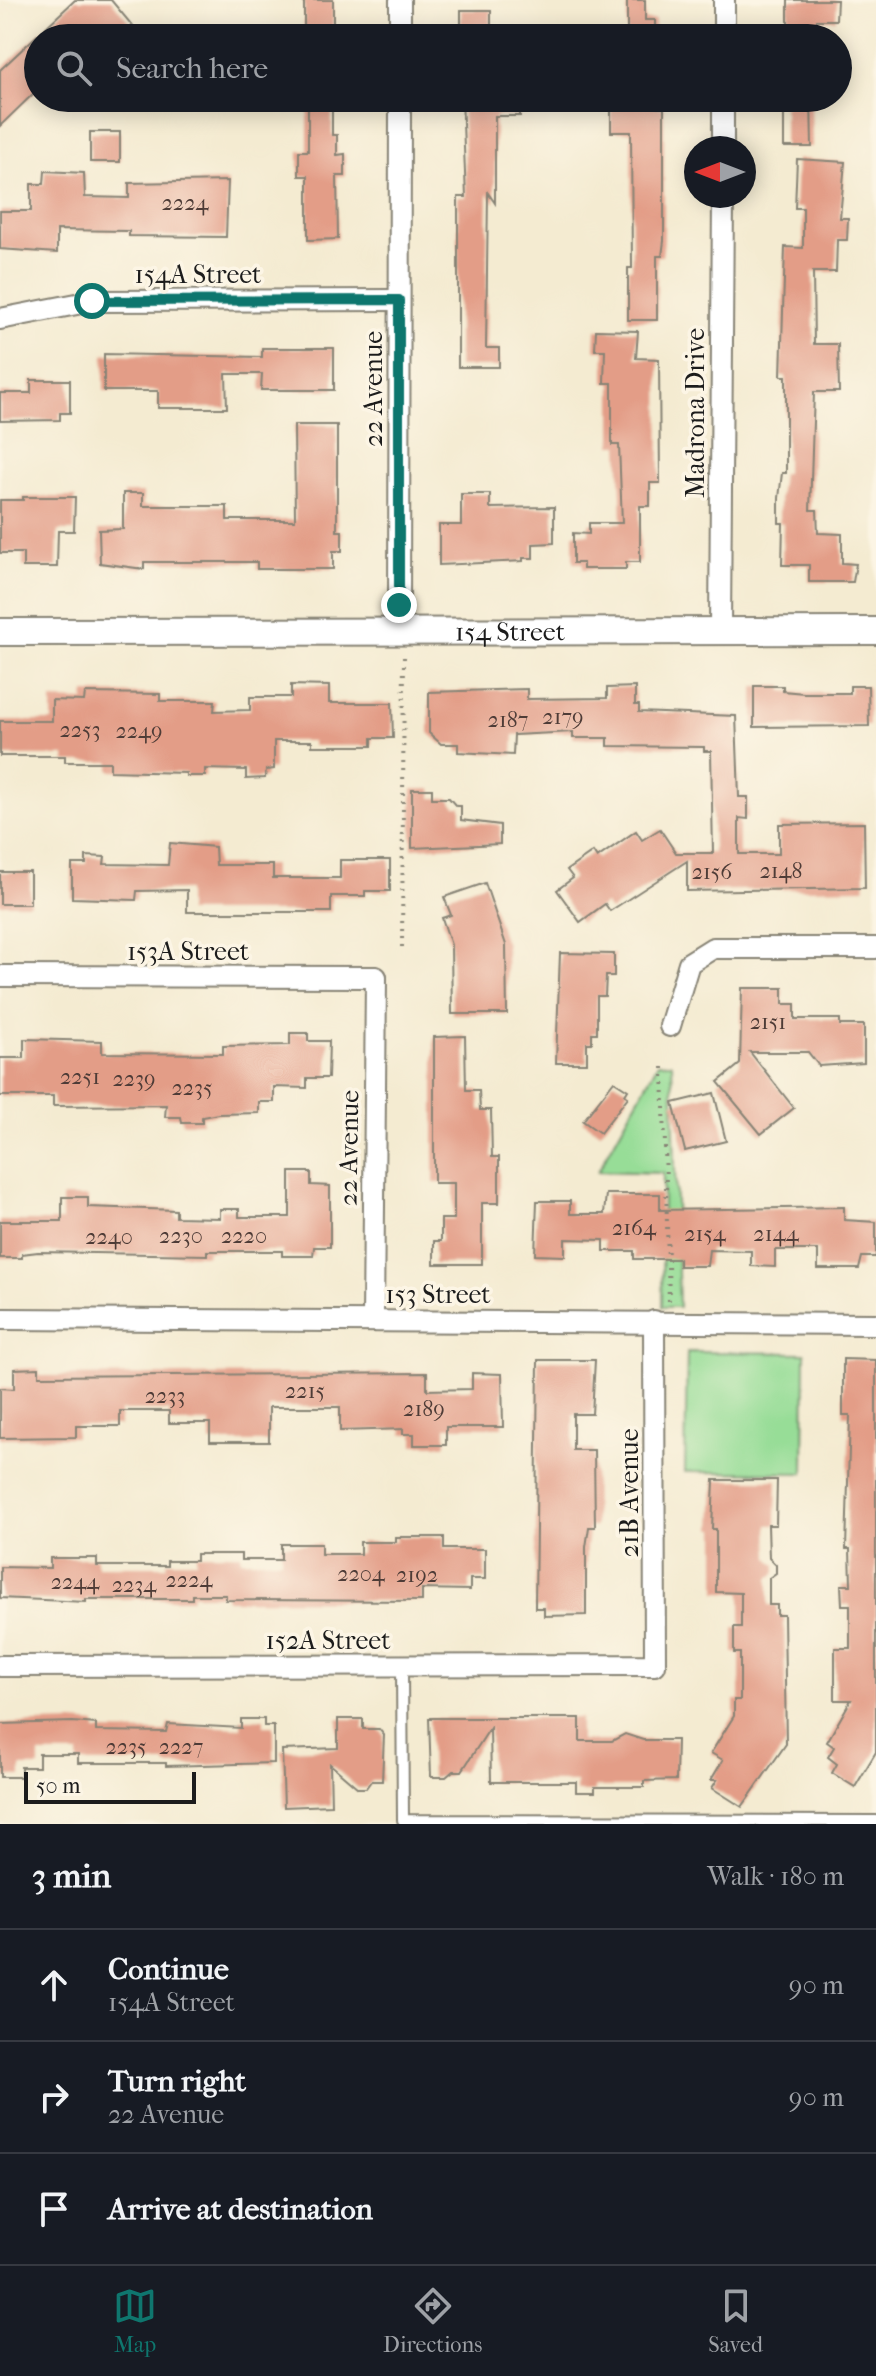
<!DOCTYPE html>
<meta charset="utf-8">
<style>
body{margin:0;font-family:"IM FELL French Canon",serif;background:#20242c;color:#f1f3f6}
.compass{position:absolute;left:684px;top:136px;width:72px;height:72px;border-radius:50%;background:#171b24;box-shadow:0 4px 20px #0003;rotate:270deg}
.scale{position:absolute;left:24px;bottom:20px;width:172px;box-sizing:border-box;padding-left:8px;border:4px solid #1c1c1c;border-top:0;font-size:22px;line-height:28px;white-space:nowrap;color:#1c1c1c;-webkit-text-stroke:6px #fcf5e5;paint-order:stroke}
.stop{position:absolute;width:24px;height:24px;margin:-18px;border:6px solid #0f766e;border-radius:50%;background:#fff}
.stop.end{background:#0f766e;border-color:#fff;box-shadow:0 2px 8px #0008}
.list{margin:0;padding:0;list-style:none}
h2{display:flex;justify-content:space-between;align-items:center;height:104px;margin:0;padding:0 32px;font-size:34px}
h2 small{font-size:26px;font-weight:400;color:#9ea1a6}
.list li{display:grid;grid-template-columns:52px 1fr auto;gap:24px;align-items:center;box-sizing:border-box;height:112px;padding:0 32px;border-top:2px solid #363941}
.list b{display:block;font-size:30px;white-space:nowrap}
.list p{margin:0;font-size:26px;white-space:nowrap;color:#9ea1a6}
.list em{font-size:26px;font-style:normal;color:#9ea1a6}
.icon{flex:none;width:44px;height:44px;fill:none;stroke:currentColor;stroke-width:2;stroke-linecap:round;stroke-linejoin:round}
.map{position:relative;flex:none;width:876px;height:1824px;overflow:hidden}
.search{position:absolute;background:#171b24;box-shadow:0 4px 20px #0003;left:24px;right:24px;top:24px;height:88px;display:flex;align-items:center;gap:20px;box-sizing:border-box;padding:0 28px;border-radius:44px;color:#9ea1a6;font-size:30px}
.sheet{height:440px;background:#171b24}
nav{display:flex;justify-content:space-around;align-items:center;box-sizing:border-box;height:112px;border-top:2px solid #363941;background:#171b24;font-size:22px;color:#9ea1a6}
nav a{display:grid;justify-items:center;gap:4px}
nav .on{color:#0f766e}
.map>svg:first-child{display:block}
.green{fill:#97dd97;stroke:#5a7c5a;stroke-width:2}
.building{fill:#e39d87}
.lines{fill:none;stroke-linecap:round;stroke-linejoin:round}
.service-casing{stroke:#888476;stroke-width:14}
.minor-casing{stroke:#888476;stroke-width:24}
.tertiary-casing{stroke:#888476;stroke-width:30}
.path{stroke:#888476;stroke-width:4;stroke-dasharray:2 6;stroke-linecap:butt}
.service{stroke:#fff;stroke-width:10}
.minor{stroke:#fff;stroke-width:20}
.tertiary{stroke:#fff;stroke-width:26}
.route{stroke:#0f766e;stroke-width:10}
.labels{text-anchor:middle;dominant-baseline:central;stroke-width:7;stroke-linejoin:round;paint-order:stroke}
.number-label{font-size:22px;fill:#4e3c37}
.street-label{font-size:26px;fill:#1c1c1c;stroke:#fcf5e5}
</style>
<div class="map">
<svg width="876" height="1824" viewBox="0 0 876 1824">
<rect width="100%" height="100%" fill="#fcf5e5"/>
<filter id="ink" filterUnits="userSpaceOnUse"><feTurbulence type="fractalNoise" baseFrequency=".0125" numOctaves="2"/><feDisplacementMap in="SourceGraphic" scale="16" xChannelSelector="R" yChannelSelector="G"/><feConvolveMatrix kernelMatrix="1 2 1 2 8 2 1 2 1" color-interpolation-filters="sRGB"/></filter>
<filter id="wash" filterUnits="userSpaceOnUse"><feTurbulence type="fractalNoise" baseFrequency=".006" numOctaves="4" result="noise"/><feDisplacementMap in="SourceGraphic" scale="32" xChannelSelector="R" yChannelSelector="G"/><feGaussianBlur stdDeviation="1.8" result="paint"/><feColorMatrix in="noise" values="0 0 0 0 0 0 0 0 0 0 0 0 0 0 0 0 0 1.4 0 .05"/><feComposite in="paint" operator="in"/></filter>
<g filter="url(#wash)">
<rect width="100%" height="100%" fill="#f4ebd1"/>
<g class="green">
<path d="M658,1063H672L679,1307H662L663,1173L598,1171Z"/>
<path d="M687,1352L805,1353L804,1473L685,1472Z"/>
</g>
<g id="blocks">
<g class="building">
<path d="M75,0H111L136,30L126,38H38V89L0,126V70Z"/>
<rect x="304" y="0" width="29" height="38"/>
<path d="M627,0H645V20H655V38H627Z"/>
<path d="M788,0H837L836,20H817V38H788Z"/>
<rect x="461" y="10" width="30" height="28"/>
<path d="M308,98H332V135H337V155L345,154V176H337L338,239L308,240V176H299V151H308Z"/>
<path d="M462,98H520V116H495V203L488,193L486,348H499V367H458V197H466Z"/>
<path d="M611,98H642V106L664,108V241L662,256H657V320H628V268H632L631,132H611Z"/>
<path d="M787,98H811L812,147H784V106H787Z"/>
<rect x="90" y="132" width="30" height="30"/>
<path d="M797,159L845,162L840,218H848L847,240H837L836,272H813L814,344H838L839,392H814L810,510H817L818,533L842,534V563L856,564L853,582H809V565H782L783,523H779V498L782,473H786V376H781L785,247L803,248V208H795Z"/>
<path d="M45,171L84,173L85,197L129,198V183L228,181L226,237L129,236V231L57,230V253L0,249V211H31V184H44Z"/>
<path d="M596,330L638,331L636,358L659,359L660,483H650V506H640V562H626V569H583V563H573V533L589,534V523H622L619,445H612V383H604L605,350H595Z"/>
<path d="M262,348H334V390H261L262,374H226L227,408H158V391H104V354L262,357Z"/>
<path d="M31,380H70V413H60V420L0,421V393H31Z"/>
<path d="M294,425H337V531H342V551H333V569H257V562H144V569L100,563L99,530L123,529V493H143V506H227V520H295Z"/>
<path d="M461,494H490V508L554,507V543L533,544V558H523V561L439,565V525H461Z"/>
<path d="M23,497H75L74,531H58L57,567H23V553H0V500H23Z"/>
<path d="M291,685L329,686V703H392L393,738H372V746H312V741H274V769L266,770L265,778L246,779V770L205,769V776H186V773L110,771V762H65V756H0V721H52V700L84,701L85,693L160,694V701H215L214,711L250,710V697H291Z"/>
<path d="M754,686H783V691L804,693H850V686H868L869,726L754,727Z"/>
<path d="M635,687V705H639V712L736,716L739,797H748V819L739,818V854H779V824L864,823L865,888L687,891V861L610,911L605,904L580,922L557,890L573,878L567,870L593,852L597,858L636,831L642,840L660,829L676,853H713L711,751H704V747L608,746V738H573V732L514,735L513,755L458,752V744H441L429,733V692L527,689V699L607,698V688Z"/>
<path d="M412,789H432V798H449L456,806H461V820L500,825V844L412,848Z"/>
<path d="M170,843L215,847L216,865H273V878H340V860H390V891H365V896H331V912H187V890L137,891L136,900L72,898V864H86V856L105,857L104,864L168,865Z"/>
<rect x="0" y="872" width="30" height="32"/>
<path d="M485,883L506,945L507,1014H452L451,945L442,918L451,915L444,897Z"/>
<path d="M560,953L614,954V976H606L605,996H597V1033H592V1043H587V1063H556Z"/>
<path d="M742,988H783V1004H795V1019H840V1025H864V1063L819,1066L808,1052H750L794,1108L761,1134L718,1082L740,1064Z"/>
<path d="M290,1033H308V1041H329L328,1078H307V1088L274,1087V1102H259V1113L218,1114L202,1117V1123H182L181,1117H165L166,1105L53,1106V1096H0V1058H24V1039L102,1041V1053L223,1054V1046L290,1045Z"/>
<path d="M465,1036L466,1090H479L480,1110H491L492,1157H499V1203H482V1264H434V1241H441V1219H454V1183H434V1037Z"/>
<path d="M614,1081L628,1090L625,1095L628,1097L600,1133L583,1121Z"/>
<path d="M714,1093L726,1141L685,1151L673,1103Z"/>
<path d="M290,1172H311V1185L330,1186V1247H314L313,1256H282V1251H207V1255L38,1252L22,1254V1258H0V1221H62V1197H88V1207L176,1210V1217L220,1218V1209H239V1217H290Z"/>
<path d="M606,1194H660V1210L844,1207V1220L876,1222V1257H862L859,1269H818V1250H775V1267L751,1266V1251L709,1250L707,1266H679V1259H634V1251H604V1240L565,1239V1256L535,1255L537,1201H570V1214H604Z"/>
<path d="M843,1359L876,1360V1752L855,1787L832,1773L837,1764L828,1757L834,1747L827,1742L851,1700H835V1648H850V1605H842L841,1585H851L850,1549H846L850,1415H843Z"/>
<path d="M538,1360H595L592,1414H573V1450H594L595,1527H589L586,1547V1615L544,1616V1608H535Z"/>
<path d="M39,1368V1376L427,1373V1390L472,1389V1373L502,1374L503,1427H446V1445H414V1434H403V1429L340,1431V1407H269V1442H210V1423H169V1411H120V1426H76V1437L0,1438V1388L14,1389V1369Z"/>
<path d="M714,1480H777L776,1525H768L769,1558L776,1565V1573L769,1578V1605H777V1615H784L786,1744L742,1807L712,1788L717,1780H711L723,1760L711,1753L734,1716V1700H740V1653H734V1627H741V1593L716,1592V1529H712Z"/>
<path d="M396,1537H444V1549H485V1579H470V1590L422,1589V1601L226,1600V1595H192V1599H86V1602L0,1598V1567L50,1568V1558H97V1566H167V1561H196V1554H241V1560H281V1544H321V1554H360V1542H396Z"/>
<path d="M429,1718H580V1741H612L625,1734L643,1740H677L676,1780L644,1781V1787H595V1792H576V1782H491L490,1728L462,1771H453L446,1777H431Z"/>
<path d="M241,1719H264V1726H274V1763L166,1766V1763H78V1754H39V1767H21V1777H0V1724L73,1722L96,1724V1731L166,1732L168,1724L241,1728Z"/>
<path d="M338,1719H363V1729H379L384,1735L382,1781H371L366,1788H358L330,1764L331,1805L284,1807L282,1750L338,1748Z"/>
</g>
</g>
</g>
<g filter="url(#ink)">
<use href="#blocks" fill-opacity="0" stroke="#888476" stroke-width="2"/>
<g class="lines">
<g class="service-casing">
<path id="service" d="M402,1666L403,1820L876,1821"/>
</g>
<g class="minor-casing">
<g id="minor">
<path d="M400,38V0"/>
<path d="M724,38V0"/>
<path d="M723,148V98"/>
<path d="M0,319L92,301L399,300"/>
<path d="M720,631L723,196"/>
<path d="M399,632L400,98"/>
<path d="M0,976L376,977L373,1320"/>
<path d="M670,1026L689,963L713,948H876"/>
<path d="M0,1319L876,1324"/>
<path d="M0,1666L655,1665L654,1321"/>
</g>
</g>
<g class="tertiary-casing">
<g id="tertiary">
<path id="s1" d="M0,632L876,631"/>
</g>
</g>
<g class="path">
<path d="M402,947L404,655"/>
<path d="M663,1067L669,1303"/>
</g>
<use href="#service" class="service"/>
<use href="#minor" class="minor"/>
<use href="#tertiary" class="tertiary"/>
</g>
</g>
<g class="lines" filter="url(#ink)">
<path class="route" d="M92,301L399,300V605"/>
</g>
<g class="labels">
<g class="number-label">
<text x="185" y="203">2224</text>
<text x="563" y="717">2179</text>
<text x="508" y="720">2187</text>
<text x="80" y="730">2253</text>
<text x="139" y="731">2249</text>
<text x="781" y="871">2148</text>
<text x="712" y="872">2156</text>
<text x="768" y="1022">2151</text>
<text x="80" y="1077">2251</text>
<text x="134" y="1079">2239</text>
<text x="192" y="1088">2235</text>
<text x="634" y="1228">2164</text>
<text x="705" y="1234">2154</text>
<text x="776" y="1234">2144</text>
<text x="181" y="1236">2230</text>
<text x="244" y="1236">2220</text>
<text x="109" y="1237">2240</text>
<text x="305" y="1391">2215</text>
<text x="165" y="1396">2233</text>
<text x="424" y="1409">2189</text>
<text x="361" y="1574">2204</text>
<text x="417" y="1575">2192</text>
<text x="189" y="1580">2224</text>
<text x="75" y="1582">2244</text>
<text x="134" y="1585">2234</text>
<text x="126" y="1747">2235</text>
<text x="181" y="1747">2227</text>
</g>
<g class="street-label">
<text x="198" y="274">154A Street</text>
<text transform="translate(373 389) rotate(-90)">22 Avenue</text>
<text transform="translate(695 413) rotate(-90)">Madrona Drive</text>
<text stroke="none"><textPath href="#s1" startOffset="510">154 Street</textPath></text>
<text x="188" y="951">153A Street</text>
<text transform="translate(349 1148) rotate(-89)">22 Avenue</text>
<text x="438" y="1294">153 Street</text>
<text transform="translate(629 1493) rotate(-90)">21B Avenue</text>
<text x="328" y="1640">152A Street</text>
</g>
</g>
</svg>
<svg class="compass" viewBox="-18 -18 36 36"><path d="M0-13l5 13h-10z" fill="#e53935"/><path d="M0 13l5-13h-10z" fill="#9ea1a6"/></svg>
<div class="scale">50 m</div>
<div class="stop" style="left:92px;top:301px"></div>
<div class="stop end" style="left:399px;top:605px"></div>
<div class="search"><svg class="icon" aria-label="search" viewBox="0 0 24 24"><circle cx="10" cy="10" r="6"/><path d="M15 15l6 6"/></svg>Search here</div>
</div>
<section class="sheet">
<h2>3 min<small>Walk · 180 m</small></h2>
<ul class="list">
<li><svg class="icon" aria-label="ahead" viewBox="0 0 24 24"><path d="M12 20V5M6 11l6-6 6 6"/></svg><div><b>Continue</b><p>154A Street</p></div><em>90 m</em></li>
<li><svg class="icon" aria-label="right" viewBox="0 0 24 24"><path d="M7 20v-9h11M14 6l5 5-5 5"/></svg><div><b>Turn right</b><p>22 Avenue</p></div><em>90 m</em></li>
<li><svg class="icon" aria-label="arrive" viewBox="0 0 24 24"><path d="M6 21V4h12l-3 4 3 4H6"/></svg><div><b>Arrive at destination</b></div></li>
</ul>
</section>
<nav>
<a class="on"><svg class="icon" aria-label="map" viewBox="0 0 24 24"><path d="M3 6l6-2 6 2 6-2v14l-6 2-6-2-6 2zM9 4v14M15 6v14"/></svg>Map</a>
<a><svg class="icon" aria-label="directions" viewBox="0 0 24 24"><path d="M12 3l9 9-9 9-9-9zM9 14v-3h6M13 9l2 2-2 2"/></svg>Directions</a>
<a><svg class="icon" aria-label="saved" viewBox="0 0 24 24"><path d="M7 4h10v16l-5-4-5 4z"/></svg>Saved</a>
</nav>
